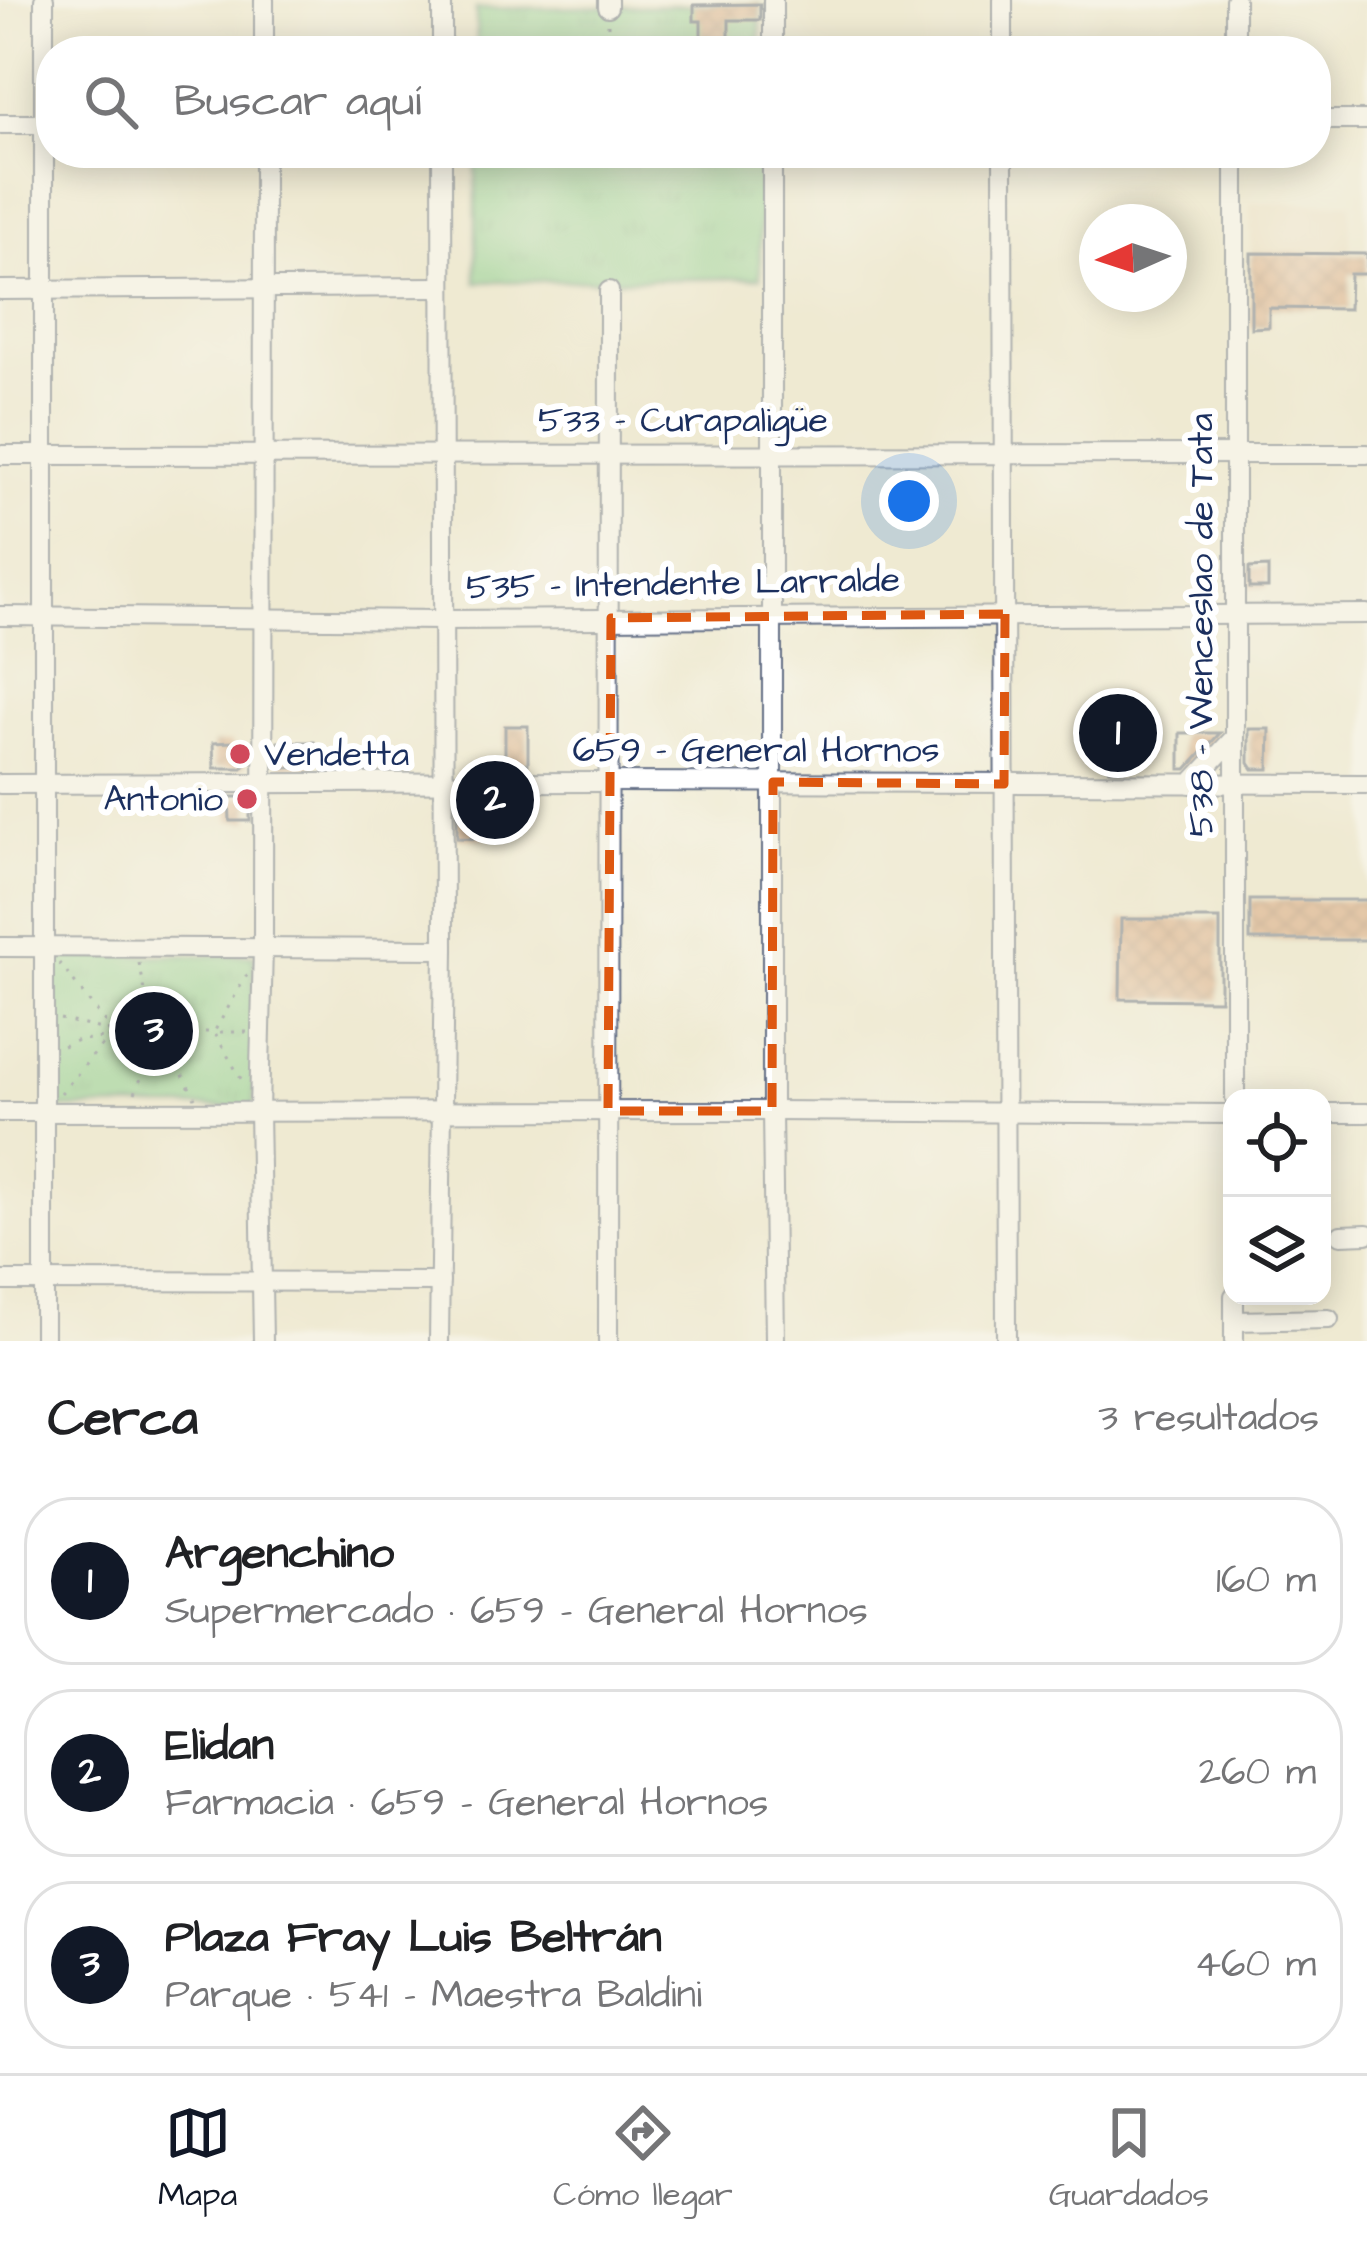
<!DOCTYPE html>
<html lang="es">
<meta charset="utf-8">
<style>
body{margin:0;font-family:"Architects Daughter",sans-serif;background:#f2f2f2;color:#202124}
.controls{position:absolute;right:36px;bottom:36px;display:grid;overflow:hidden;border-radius:24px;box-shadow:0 6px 30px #0003}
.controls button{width:108px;height:108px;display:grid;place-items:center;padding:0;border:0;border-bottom:3px solid #e0e0e0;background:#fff;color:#202124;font:60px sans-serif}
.compass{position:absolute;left:1079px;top:204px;width:108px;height:108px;border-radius:50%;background:#fff;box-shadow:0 6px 30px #0003;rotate:267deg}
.you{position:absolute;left:909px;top:501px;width:42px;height:42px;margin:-30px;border:9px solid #fff;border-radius:50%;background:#1a73e8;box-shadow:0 0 0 18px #1a73e833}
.badge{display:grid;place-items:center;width:78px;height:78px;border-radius:50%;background:#111827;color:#fff;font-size:39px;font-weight:700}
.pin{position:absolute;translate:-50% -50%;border:6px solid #fff;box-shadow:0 3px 12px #0006}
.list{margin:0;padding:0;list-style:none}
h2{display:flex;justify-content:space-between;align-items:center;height:156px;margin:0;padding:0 48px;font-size:51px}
h2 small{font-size:39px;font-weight:400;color:#757577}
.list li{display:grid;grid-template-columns:78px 1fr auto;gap:36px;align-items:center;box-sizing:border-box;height:168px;margin:0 24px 24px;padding:0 24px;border:3px solid #e0e0e0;border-radius:48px}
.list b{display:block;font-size:45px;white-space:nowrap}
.list p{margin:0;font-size:39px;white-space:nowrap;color:#757577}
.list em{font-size:39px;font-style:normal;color:#757577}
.icon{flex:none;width:66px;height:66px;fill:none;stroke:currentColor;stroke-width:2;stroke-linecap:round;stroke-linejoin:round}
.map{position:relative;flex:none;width:1367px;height:1341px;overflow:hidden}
.search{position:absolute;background:#fff;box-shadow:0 6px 30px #0003;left:36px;right:36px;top:36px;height:132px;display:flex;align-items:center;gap:30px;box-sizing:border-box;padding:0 42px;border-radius:48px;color:#757577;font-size:45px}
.sheet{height:732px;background:#fff}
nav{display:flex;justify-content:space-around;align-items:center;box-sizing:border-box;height:168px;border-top:3px solid #e0e0e0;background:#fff;font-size:33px;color:#757577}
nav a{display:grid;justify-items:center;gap:6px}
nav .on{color:#111827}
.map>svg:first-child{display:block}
.built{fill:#e9d9ba}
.park{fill:url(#park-tufts);stroke:#507f76;stroke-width:3}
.building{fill:url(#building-cross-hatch)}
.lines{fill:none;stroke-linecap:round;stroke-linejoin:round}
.minor-casing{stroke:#657087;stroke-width:22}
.path{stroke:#657087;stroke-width:3;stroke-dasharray:3 9;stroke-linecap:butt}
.minor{stroke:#fff;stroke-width:18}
.marked{fill:none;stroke:#de5710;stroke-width:9;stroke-dasharray:24 15;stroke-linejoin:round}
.poi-dot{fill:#d1495b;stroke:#fff;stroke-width:4.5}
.labels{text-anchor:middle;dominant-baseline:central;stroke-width:12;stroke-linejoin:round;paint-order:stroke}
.street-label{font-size:36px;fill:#1b2f5e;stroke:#fff}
.poi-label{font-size:36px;fill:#1b2f5e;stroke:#fff;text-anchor:start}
</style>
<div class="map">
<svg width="1367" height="1341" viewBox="0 0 1367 1341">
<defs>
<pattern id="park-tufts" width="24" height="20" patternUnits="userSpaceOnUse" patternTransform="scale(3)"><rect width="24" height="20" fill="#84cf8d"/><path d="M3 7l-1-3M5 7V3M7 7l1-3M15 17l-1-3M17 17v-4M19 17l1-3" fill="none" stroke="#71b27c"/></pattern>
<pattern id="building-cross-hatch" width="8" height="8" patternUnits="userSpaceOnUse" patternTransform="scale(3)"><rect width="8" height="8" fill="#d79f76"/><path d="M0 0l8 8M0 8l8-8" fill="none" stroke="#ae8264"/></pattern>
</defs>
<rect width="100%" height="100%" fill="#fff"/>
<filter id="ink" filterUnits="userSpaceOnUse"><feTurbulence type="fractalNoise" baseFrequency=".00833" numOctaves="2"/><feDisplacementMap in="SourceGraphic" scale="24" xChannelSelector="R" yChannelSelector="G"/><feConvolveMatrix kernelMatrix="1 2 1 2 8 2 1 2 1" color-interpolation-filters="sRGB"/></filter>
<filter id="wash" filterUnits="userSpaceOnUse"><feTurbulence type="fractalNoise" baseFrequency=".004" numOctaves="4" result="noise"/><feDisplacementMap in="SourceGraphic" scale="48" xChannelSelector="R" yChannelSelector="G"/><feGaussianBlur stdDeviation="2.7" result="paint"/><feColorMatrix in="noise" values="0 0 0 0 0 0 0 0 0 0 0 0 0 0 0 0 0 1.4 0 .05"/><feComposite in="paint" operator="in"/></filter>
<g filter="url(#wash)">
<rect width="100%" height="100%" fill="#efead2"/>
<path class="built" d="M1251,203H1350V254L1251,253Z"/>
<g class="park">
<path d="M760,4V51H477L476,9Z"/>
<path d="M476,153H760V278L476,282Z"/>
<path d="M254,955V1107L54,1108L53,956Z"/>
</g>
<g id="blocks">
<g class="building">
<path d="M760,4V20H729V51H701V21H694V5Z"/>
<path d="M1251,253L1367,254V274H1350L1349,309L1269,308V327L1251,328Z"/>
<path d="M1268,567V588H1249V568Z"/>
<path d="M1111,695H1127L1125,770H1109Z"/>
<rect x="505" y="726" width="23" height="38"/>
<path d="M1249,729H1270L1269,769H1253L1249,763Z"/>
<path d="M1180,733H1220L1187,769H1180Z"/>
<path d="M232,742V747H248V761L242,768H214L213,743Z"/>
<path d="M278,742H314V767L284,768L278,762Z"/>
<path d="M457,796H504V820H485V839L457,838Z"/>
<path d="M229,797H250V821H230Z"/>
<rect x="1250" y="900" width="117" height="40"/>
<path d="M1121,919H1220V1000L1120,999Z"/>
</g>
</g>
</g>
<g filter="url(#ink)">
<use href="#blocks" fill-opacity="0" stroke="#657087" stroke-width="3"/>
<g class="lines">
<g class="minor-casing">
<g id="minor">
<path d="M264,0V51"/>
<path d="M442,0V51"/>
<path d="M608,0V7"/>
<path d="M773,51V0"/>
<path d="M1003,51V0"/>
<path d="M1235,51V0"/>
<path d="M1316,120H1367"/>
<path d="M0,124H51"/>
<path d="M772,153V1111L775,1341"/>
<path d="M1003,153L1006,1341"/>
<path d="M1235,153V1098"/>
<path d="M0,290L441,287"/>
<path d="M0,455L1367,454"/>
<path d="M0,616L443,620L1367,614"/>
<path d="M0,784L609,782L1367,784"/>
<path d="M1191,784L1234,738"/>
<path d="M0,947L444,949"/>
<path d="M0,1112L772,1111L1232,1114"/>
<path d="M1322,1113H1367"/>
<path d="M1341,1235L1367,1234"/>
<path d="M0,1281L440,1282"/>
<path d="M1234,1321L1329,1319"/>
<path d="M44,1341V0"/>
<path d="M263,1341L259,1111L263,947L264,153"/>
<path d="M439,1341L444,949L442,153"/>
<path d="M608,1341L609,291"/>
<path d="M1234,1341V1296"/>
</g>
</g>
<g class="path">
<path d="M608,51V21"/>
<path d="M59,963L113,1032H143"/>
<path d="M139,963L151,1018"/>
<path d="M60,1019L113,1032L61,1093"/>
<circle cx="156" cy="1032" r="13"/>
<path d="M169,1032H214L244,1084"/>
<path d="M247,1032H214L247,975"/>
<path d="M166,1043L195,1098"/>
<path d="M63,1046L78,1040L106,1038"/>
<path d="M135,1093L154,1047"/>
</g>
<use href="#minor" class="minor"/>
</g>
</g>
<path d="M0 0H1367V1341H0ZM1005,614L1004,784L773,782L772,1111H608L611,618Z" fill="#efead2" fill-opacity=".55" fill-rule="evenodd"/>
<path class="marked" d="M1005,614L1004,784L773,782L772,1111H608L611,618Z"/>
<g class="poi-dot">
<circle cx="240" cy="754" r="12"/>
<circle cx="247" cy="799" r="12"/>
</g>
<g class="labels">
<g class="street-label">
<text x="683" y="420">533 - Curapaligüe</text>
<text transform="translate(683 584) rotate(-1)">535 - Intendente Larralde</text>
<text transform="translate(1201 625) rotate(-90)">538 - Wenceslao de Tata</text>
<text x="756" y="750">659 - General Hornos</text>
</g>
<g class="poi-label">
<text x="264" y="754">Vendetta</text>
<text x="223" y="799" text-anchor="end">Antonio</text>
</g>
</g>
</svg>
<div class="controls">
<button><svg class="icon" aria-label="locate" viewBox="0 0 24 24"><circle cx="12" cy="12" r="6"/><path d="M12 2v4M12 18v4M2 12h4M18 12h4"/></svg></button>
<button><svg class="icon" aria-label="layers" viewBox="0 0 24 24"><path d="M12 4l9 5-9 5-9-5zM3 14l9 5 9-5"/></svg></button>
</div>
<svg class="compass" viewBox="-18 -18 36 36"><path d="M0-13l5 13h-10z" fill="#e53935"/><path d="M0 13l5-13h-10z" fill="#757577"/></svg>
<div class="you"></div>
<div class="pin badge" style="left:1118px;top:733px">1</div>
<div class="pin badge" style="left:495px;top:800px">2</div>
<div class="pin badge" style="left:154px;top:1031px">3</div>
<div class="search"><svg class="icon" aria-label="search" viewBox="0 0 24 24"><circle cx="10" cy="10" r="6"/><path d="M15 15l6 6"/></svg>Buscar aquí</div>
</div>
<section class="sheet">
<h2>Cerca<small>3 resultados</small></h2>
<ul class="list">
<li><span class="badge">1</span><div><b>Argenchino</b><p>Supermercado · 659 - General Hornos</p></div><em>160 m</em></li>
<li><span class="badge">2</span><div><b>Elidan</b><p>Farmacia · 659 - General Hornos</p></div><em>260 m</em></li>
<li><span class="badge">3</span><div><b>Plaza Fray Luis Beltrán</b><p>Parque · 541 - Maestra Baldini</p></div><em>460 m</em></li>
</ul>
</section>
<nav>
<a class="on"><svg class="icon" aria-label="map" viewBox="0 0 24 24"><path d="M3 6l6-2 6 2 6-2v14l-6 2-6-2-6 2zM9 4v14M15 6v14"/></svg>Mapa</a>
<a><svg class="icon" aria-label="directions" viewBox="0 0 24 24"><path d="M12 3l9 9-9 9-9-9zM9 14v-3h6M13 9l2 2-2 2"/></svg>Cómo llegar</a>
<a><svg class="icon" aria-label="saved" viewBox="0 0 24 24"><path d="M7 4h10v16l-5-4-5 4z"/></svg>Guardados</a>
</nav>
